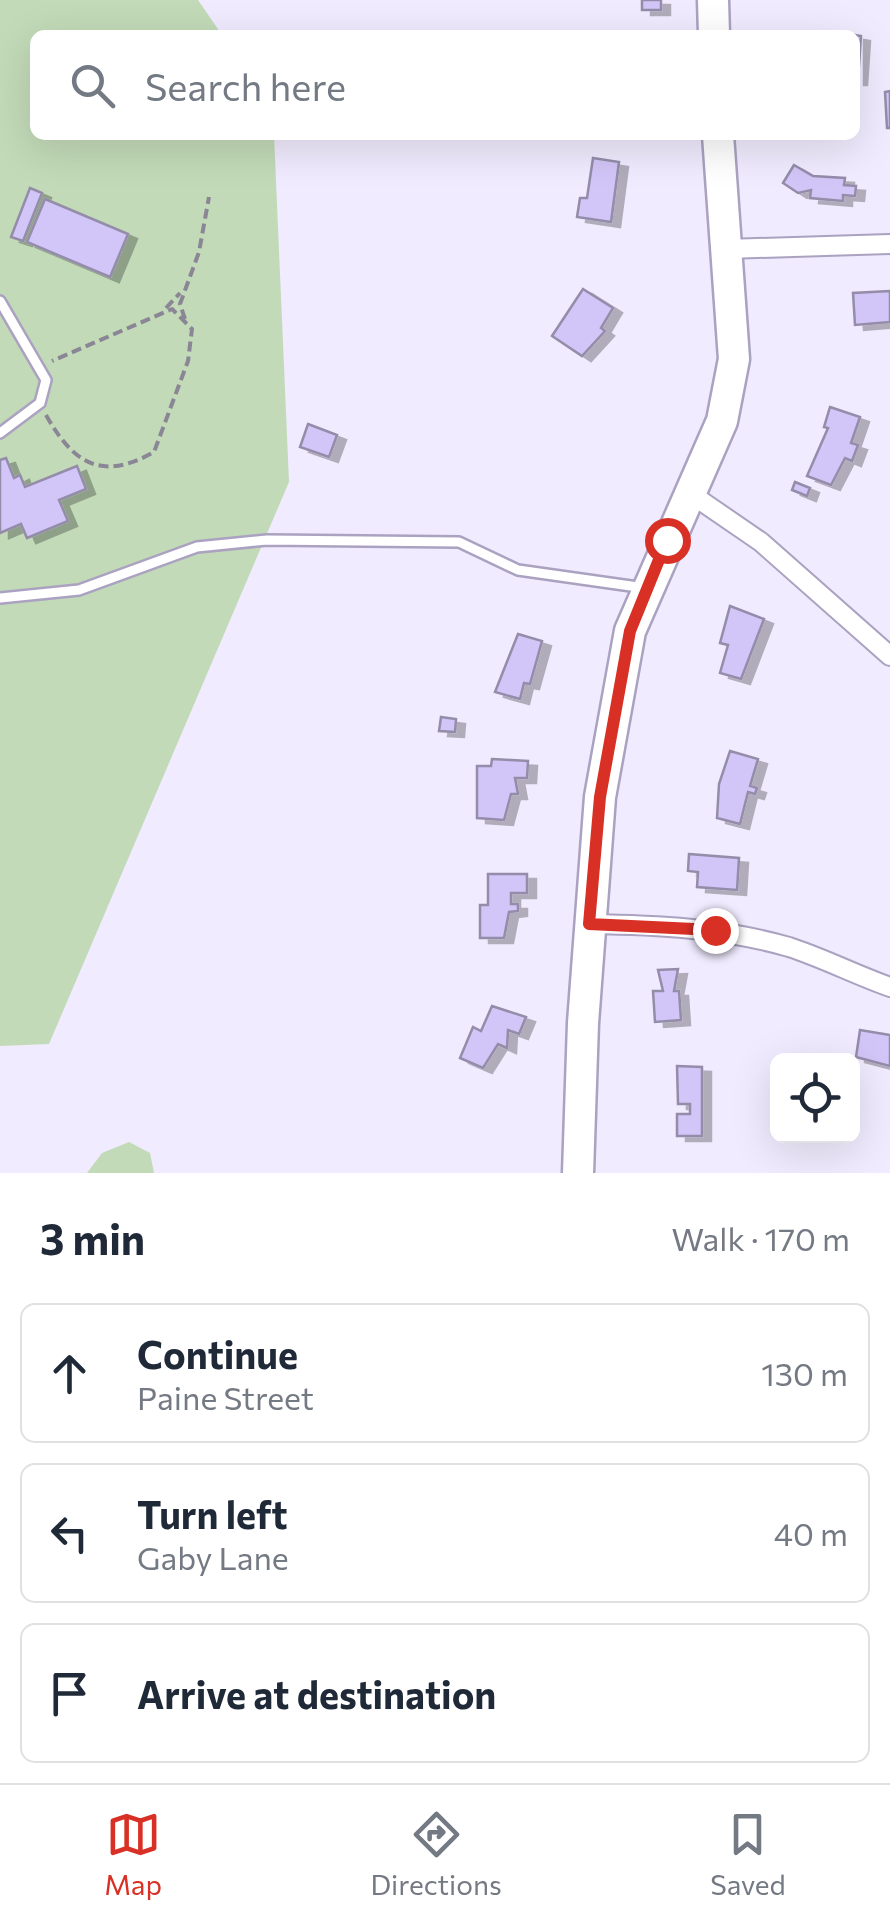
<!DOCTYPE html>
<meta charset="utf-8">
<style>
body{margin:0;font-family:Commissioner,sans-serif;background:#f2f2f3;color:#1f2937}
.controls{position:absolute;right:30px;bottom:30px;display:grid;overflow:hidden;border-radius:15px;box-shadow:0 10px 40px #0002}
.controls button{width:90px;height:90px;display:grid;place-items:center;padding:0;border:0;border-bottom:2px solid #e0e1e3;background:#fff;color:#1f2937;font:50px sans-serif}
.stop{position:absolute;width:30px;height:30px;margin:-22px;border:8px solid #d93025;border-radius:50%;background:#fff}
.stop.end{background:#d93025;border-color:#fff;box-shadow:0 2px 10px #0008}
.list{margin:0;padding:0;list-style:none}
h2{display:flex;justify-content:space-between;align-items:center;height:130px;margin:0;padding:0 40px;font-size:42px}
h2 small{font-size:32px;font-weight:400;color:#747a83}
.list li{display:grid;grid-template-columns:65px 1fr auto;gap:30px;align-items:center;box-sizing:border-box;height:140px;margin:0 20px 20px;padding:0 20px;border:2px solid #e0e1e3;border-radius:15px}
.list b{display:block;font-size:38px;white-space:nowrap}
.list p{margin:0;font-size:32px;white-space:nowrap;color:#747a83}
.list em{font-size:32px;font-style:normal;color:#747a83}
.icon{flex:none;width:55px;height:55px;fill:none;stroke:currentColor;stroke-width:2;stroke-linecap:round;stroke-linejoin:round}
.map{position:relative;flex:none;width:890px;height:1173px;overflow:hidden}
.search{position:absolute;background:#fff;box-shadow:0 10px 40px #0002;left:30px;right:30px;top:30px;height:110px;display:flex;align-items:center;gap:25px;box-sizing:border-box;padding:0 35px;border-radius:15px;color:#747a83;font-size:38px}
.sheet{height:610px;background:#fff}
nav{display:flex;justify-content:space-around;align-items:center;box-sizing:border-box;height:140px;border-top:2px solid #e0e1e3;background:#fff;font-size:28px;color:#747a83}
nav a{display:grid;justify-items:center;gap:5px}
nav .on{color:#d93025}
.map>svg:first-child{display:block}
.green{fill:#c2dab8}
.building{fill:#d2c5f7;stroke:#948daa;stroke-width:2.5;filter:url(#shadow)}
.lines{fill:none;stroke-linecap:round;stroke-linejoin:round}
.lane-casing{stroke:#aaa2c0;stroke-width:14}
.street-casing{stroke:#aaa2c0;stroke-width:22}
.primary-casing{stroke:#aaa2c0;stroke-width:35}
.path{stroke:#8a8695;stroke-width:4;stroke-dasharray:10 5;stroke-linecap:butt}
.lane{stroke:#fff;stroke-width:9}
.street{stroke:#fff;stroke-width:18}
.primary{stroke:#fff;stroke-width:30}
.route{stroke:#d93025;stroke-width:12}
</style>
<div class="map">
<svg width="890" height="1173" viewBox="0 0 890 1173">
<defs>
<filter id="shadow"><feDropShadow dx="9" dy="5" stdDeviation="0" flood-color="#0004"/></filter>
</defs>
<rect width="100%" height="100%" fill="#f0ebfe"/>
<g class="green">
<path d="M0,0H198L222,35H35V135H274L289,482L49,1044L0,1046Z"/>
<path d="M129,1142L150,1153L154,1173H87L102,1153Z"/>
</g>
<g class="building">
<rect x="642" y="0" width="19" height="10"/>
<path d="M855,35L861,36L858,80H855Z"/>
<path d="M890,91V128H887L885,92Z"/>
<path d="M593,158L619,162L611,222L577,217L580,198H587Z"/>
<path d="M794,165L813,176L845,178L844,185L856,186L855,196L843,195V201L810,198L811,190L798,193L783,183Z"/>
<path d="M30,188L42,193L23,241L11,237Z"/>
<path d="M45,199L128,234L110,277L27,242Z"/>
<path d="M583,289L613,308L601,328L605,331L582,356L552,336Z"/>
<path d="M890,291V322L855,325L853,293Z"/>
<path d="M830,407L860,417L851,443L858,445L852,461L845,458L831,485L807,476L828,428L824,427Z"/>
<path d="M308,424L337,435L329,457L300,447Z"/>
<path d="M6,458L14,478L20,475L25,487L77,466L86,489L59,500L68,521L27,538L21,524L0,533V460Z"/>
<path d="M795,482L810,488L807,496L792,490Z"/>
<path d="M730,606L764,619L741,679L720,673L728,645L720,643Z"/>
<path d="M518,634L542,641L530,684L524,683L520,699L495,692Z"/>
<path d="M441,717L456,719L455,732L439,731Z"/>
<path d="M730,751L758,759L750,786L757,788L755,794L748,792L740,824L717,818L719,784Z"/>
<path d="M492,759L528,761L527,778H515L518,794H511L504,820L477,818V766H491Z"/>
<path d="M689,854L739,858L737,890L697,887L698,872L688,871Z"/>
<path d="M488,874H527V893H511V904H518V911L509,912L504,938H480V905H488Z"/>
<path d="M678,969L674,991H679L681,1020L655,1022L653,991H663L658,970Z"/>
<path d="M492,1006L526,1017L519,1034L508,1030L507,1048L498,1044L483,1068L460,1058L473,1027L481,1031Z"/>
<path d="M860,1030L890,1035V1066L856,1057Z"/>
<path d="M677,1066L702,1067V1136H677V1114H690V1104H678Z"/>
</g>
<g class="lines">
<g class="lane-casing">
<g id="lane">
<path d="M0,301L46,380L40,403L0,433"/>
<path d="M0,598L79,590L197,547L267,540L459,542L518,570L645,588"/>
</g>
</g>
<g class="street-casing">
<g id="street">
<path d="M727,249L890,244"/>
<path d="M691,494L761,542L890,656"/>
<path d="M589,924C657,925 723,928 789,947C823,958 856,975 890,987"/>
</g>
</g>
<g class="primary-casing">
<g id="primary">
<path d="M713,0L714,35"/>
<path d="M578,1173L583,1023L600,797L630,631L722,421L734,359L718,135"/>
</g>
</g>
<g class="path">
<path d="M166,308L180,293"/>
<path d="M185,319L180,304L199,252L209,197"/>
<path d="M46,415C73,463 101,482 154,452L188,361L192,329L172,309L52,361"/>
</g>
<use href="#lane" class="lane"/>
<use href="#street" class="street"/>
<use href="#primary" class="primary"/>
</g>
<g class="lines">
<path class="route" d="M667,540L630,631L600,797L589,924L715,930"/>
</g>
</svg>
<div class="controls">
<button><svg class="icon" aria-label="locate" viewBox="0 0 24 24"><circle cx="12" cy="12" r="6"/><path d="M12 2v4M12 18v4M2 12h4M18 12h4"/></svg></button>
</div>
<div class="stop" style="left:667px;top:540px"></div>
<div class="stop end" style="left:715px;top:930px"></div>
<div class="search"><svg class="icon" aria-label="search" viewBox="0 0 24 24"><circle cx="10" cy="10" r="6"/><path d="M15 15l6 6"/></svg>Search here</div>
</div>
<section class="sheet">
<h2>3 min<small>Walk · 170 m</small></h2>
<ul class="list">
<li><svg class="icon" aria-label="ahead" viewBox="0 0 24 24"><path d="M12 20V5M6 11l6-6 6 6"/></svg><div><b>Continue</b><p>Paine Street</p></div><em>130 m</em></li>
<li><svg class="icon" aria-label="left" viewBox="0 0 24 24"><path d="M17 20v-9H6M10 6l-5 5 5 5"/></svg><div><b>Turn left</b><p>Gaby Lane</p></div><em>40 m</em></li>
<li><svg class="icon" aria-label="arrive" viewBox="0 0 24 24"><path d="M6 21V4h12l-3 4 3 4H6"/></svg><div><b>Arrive at destination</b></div></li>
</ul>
</section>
<nav>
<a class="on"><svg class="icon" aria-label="map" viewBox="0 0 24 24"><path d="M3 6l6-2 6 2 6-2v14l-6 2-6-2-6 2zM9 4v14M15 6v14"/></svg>Map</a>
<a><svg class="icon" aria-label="directions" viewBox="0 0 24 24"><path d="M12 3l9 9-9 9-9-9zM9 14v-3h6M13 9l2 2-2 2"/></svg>Directions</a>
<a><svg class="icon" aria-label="saved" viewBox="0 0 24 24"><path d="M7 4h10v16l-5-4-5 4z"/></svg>Saved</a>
</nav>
